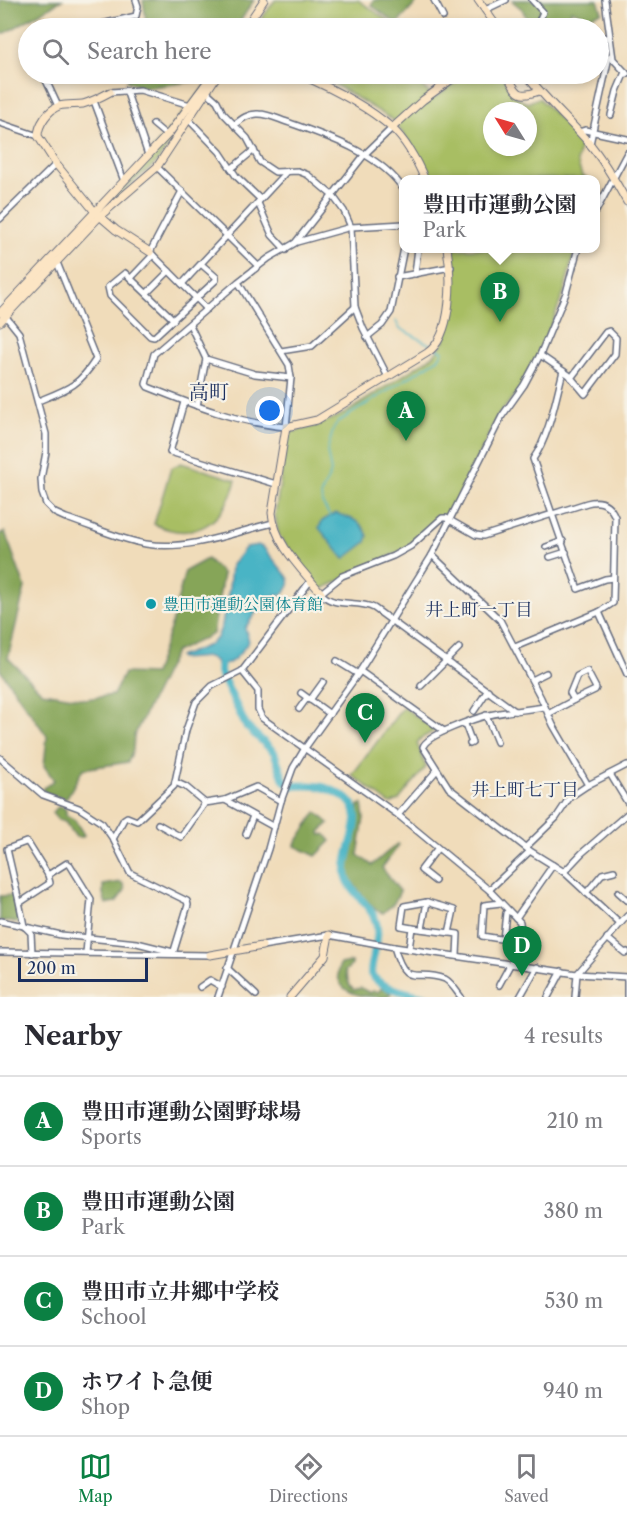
<!DOCTYPE html>
<meta charset="utf-8">
<style>
body{margin:0;font-family:"Libre Caslon Text","Noto Serif JP",serif;background:#f2f2f3;color:#2b2b33}
.compass{position:absolute;left:483px;top:102px;width:54px;height:54px;border-radius:50%;background:#fff;box-shadow:0 3px 9px #0003;rotate:307deg}
.scale{position:absolute;left:18px;bottom:15px;width:130px;box-sizing:border-box;padding-left:6px;border:3px solid #1b2f5e;border-top:0;font-size:16px;line-height:21px;white-space:nowrap;color:#1b2f5e;-webkit-text-stroke:4px #f7f3e8;paint-order:stroke}
.you{position:absolute;left:270px;top:411px;width:21px;height:21px;margin:-15px;border:4px solid #fff;border-radius:50%;background:#1a73e8;box-shadow:0 0 0 9px #1a73e833}
.badge{display:grid;place-items:center;width:39px;height:39px;border-radius:50%;background:#0b8043;color:#fff;font-size:20px;font-weight:700}
.pin{position:absolute;translate:-50% -50px;filter:drop-shadow(0 2px 3px #0008)}
.pin::after{content:'';position:absolute;top:32px;width:21px;height:18px;background:inherit;clip-path:polygon(0 0,100% 0,50% 100%)}
.popup{position:absolute;left:399px;top:175px;width:201px;height:78px;box-sizing:border-box;display:grid;place-content:center;border-radius:12px;background:#fff;filter:drop-shadow(0 2px 4px #0005);font-size:20px;white-space:nowrap;color:#7c7c81}
.popup b{font-size:22px;color:#2b2b33}
.popup::after{content:'';position:absolute;left:50%;top:100%;margin-left:-12px;border:12px solid transparent;border-top-color:#fff}
.list{margin:0;padding:0;list-style:none}
h2{display:flex;justify-content:space-between;align-items:center;height:78px;margin:0;padding:0 24px;font-size:26px}
h2 small{font-size:20px;font-weight:400;color:#7c7c81}
.list li{display:grid;grid-template-columns:39px 1fr auto;gap:18px;align-items:center;box-sizing:border-box;height:90px;padding:0 24px;border-top:2px solid #e1e1e2}
.list b{display:block;font-size:22px;white-space:nowrap}
.list p{margin:0;font-size:20px;white-space:nowrap;color:#7c7c81}
.list em{font-size:20px;font-style:normal;color:#7c7c81}
.icon{flex:none;width:33px;height:33px;fill:none;stroke:currentColor;stroke-width:2;stroke-linecap:round;stroke-linejoin:round}
.map{position:relative;flex:none;width:627px;height:997px;overflow:hidden}
.search{position:absolute;background:#fff;box-shadow:0 3px 9px #0003;left:18px;right:18px;top:18px;height:66px;display:flex;align-items:center;gap:15px;box-sizing:border-box;padding:0 21px;border-radius:33px;color:#7c7c81;font-size:22px}
.sheet{height:438px;background:#fff}
nav{display:flex;justify-content:space-around;align-items:center;box-sizing:border-box;height:84px;border-top:2px solid #e1e1e2;background:#fff;font-size:16px;color:#7c7c81}
nav a{display:grid;justify-items:center;gap:3px}
nav .on{color:#0b8043}
.map>svg:first-child{display:block}
.green{fill:#a8be63;stroke:#627660;stroke-width:1.5;fill-rule:evenodd}
.forest{fill:#86a559;stroke:#506a5c;stroke-width:1.5}
.water{fill:#48b4c5;stroke:#327292;stroke-width:1.5}
.lines{fill:none;stroke-linecap:round;stroke-linejoin:round}
.stream{stroke:#48b4c5;stroke-width:1.5}
.river{stroke:#48b4c5;stroke-width:8}
.street-casing{stroke:#666c7e;stroke-width:8}
.secondary-casing{stroke:#666c7e;stroke-width:9}
.street{stroke:#fff;stroke-width:5}
.secondary{stroke:#fce5c4;stroke-width:7}
.culture-dot{fill:#0f9aa8;stroke:#f7f3e8;stroke-width:2}
.labels{text-anchor:middle;dominant-baseline:central;stroke-width:4.5;stroke-linejoin:round;paint-order:stroke}
.culture-label{font-size:16px;fill:#0d838f;stroke:#f7f3e8;text-anchor:start}
.neighbourhood-label{font-size:18px;fill:#1b2f5e;stroke:#f7f3e8}
.quarter-label{font-size:20px;fill:#1b2f5e;stroke:#f7f3e8}
</style>
<div class="map">
<svg width="627" height="997" viewBox="0 0 627 997">
<rect width="100%" height="100%" fill="#f7f3e8"/>
<filter id="ink" filterUnits="userSpaceOnUse"><feTurbulence type="fractalNoise" baseFrequency=".0167" numOctaves="2"/><feDisplacementMap in="SourceGraphic" scale="12" xChannelSelector="R" yChannelSelector="G"/><feConvolveMatrix kernelMatrix="1 2 1 2 8 2 1 2 1" color-interpolation-filters="sRGB"/></filter>
<filter id="wash" filterUnits="userSpaceOnUse"><feTurbulence type="fractalNoise" baseFrequency=".008" numOctaves="4" result="noise"/><feDisplacementMap in="SourceGraphic" scale="24" xChannelSelector="R" yChannelSelector="G"/><feGaussianBlur stdDeviation="1.35" result="paint"/><feColorMatrix in="noise" values="0 0 0 0 0 0 0 0 0 0 0 0 0 0 0 0 0 1.4 0 .05"/><feComposite in="paint" operator="in"/></filter>
<g filter="url(#wash)">
<rect width="100%" height="100%" fill="#f0dcba"/>
<g class="green">
<path d="M275,0H358L397,27L255,28Z"/>
<path d="M310,74H410L434,98L469,74H501L517,98L527,103L539,98L581,141L577,161L582,176L589,179H430L412,146L393,120L336,85ZM492,111H528V147H492Z"/>
<path d="M215,75L157,162L104,207Z"/>
<path d="M452,249H575L564,292L539,356L520,388L498,416L449,517L443,516L407,548L320,590L279,536L275,515L288,433L316,426L346,413L433,356L445,340L451,304L455,267Z"/>
<path d="M181,463L236,480C225,521 196,544 154,524L171,468Z"/>
<path d="M403,707L434,729V731L420,739L417,743L426,767L399,800L390,804L352,775Z"/>
</g>
<g class="forest">
<path d="M0,0H62L4,34L0,33Z"/>
<path d="M143,0H254L236,28H147Z"/>
<path d="M374,0H419L397,24L371,5Z"/>
<path d="M514,0H598L602,12L588,17L571,10L568,28H531L522,9L512,1Z"/>
<path d="M131,74H208L204,80L143,88L127,81Z"/>
<path d="M5,532L25,587L8,658L42,692L86,699L113,695L124,673L154,674L170,629L185,571L207,559L223,574L213,634L175,652L134,736L133,750L128,762L83,769L66,799L46,794L42,789L54,780L44,766L47,736L0,670V533Z"/>
<path d="M362,804L364,818L358,855L372,865L397,844L399,845L382,868L400,891L394,903L383,913L376,910L365,899L348,877V868L356,831L359,805Z"/>
<path d="M58,807H63L66,810V815L75,820L84,835L83,837H76L65,822L58,820L52,813Z"/>
<path d="M316,812L329,823L320,832L321,835L325,834L331,841L316,856L295,846V844Z"/>
<path d="M121,882L124,885L125,890L116,902L106,904L103,894V885Z"/>
<path d="M14,895L18,907L20,923L0,921V896Z"/>
<path d="M352,962V965L345,971L350,986L354,990L361,988L370,993L373,991L378,992L382,988L387,990L391,994L388,997C370,997 348,997 340,983C337,976 337,971 340,964Z"/>
</g>
<g class="water">
<path d="M335,513C351,519 361,519 368,536L366,542L344,559L319,528L322,521Z"/>
<path d="M258,545L264,548L287,576C293,584 287,589 282,595L267,597L245,628L249,641C241,652 233,666 217,666L215,661L209,657L180,659L179,657L209,645L217,638L222,625L229,589L231,566L246,547Z"/>
</g>
<g class="lines">
<g class="stream">
<path d="M396,321L399,328L431,345"/>
<path d="M330,516L322,503L321,494L331,472L327,451L334,427L338,422L438,359L443,351L435,347"/>
</g>
<path class="river" d="M221,657L220,672L246,726L274,752L284,780L291,786C314,785 322,784 343,796C372,814 343,848 346,873C348,891 369,903 375,919C382,937 371,956 371,974C381,990 409,992 426,997"/>
</g>
</g>
<g filter="url(#ink)">
<g class="lines">
<g class="street-casing">
<g id="street">
<path d="M434,0L443,17"/>
<path d="M532,0L543,12L536,28"/>
<path d="M605,0L613,59L627,74"/>
<path d="M485,10L506,0"/>
<path d="M85,28L136,16L138,6L136,0"/>
<path d="M598,37L610,38"/>
<path d="M43,74L58,106"/>
<path d="M126,90L148,155"/>
<path d="M110,92L140,90L190,105"/>
<path d="M207,92L217,101L223,113L247,138L260,162L275,172L298,171L308,175L333,196L344,211L351,227L355,307L363,328L388,377"/>
<path d="M94,101L124,181"/>
<path d="M611,115L617,91L625,72"/>
<path d="M189,120L220,152L236,176L260,199"/>
<path d="M0,123L38,136"/>
<path d="M153,124L166,135"/>
<path d="M234,125C241,119 249,113 259,114C269,114 280,120 290,123C329,137 381,154 404,190"/>
<path d="M579,132L585,130L627,139"/>
<path d="M590,144L609,57L612,55"/>
<path d="M157,167L258,266"/>
<path d="M231,169L254,150"/>
<path d="M182,191L150,252L207,309"/>
<path d="M258,203L272,235L286,250"/>
<path d="M596,211L627,153"/>
<path d="M0,219L56,164"/>
<path d="M297,242L351,227L404,224"/>
<path d="M415,274L418,248"/>
<path d="M397,277L451,267"/>
<path d="M131,278L153,255"/>
<path d="M238,282L289,365L291,378L286,427C238,423 193,405 148,387L146,384L154,354L238,282L269,258L295,243L365,154L392,128"/>
<path d="M182,284L287,171"/>
<path d="M147,293L169,271"/>
<path d="M3,313L19,333L46,434V452L41,479L42,493L46,504L55,513L66,518C91,526 121,540 146,544C188,551 233,533 273,523"/>
<path d="M174,320L125,273L108,287L110,296L150,336L154,337L216,280V277L201,264"/>
<path d="M190,325L206,359L197,406"/>
<path d="M367,337L382,325L391,312L404,248"/>
<path d="M281,351L312,346L355,307"/>
<path d="M540,355L569,375L585,394L615,354L616,338L609,331L606,332L571,378"/>
<path d="M206,359L255,374L291,378"/>
<path d="M563,371C556,398 549,437 533,459L578,589L605,579L613,578"/>
<path d="M38,401C68,389 78,387 96,359L58,265L55,262"/>
<path d="M184,402L170,452L276,484"/>
<path d="M546,547L563,541"/>
<path d="M432,555L500,620L541,698L553,725L588,785"/>
<path d="M550,557L566,552"/>
<path d="M599,612L627,674"/>
<path d="M337,661L358,674"/>
<path d="M242,671L258,691V709L262,718L398,815L489,890L520,922L521,937L516,964"/>
<path d="M360,671L444,731"/>
<path d="M587,671L596,688L595,690L574,700L570,693L577,676Z"/>
<path d="M532,680L546,673"/>
<path d="M421,686L459,648"/>
<path d="M301,693L330,714"/>
<path d="M310,700L323,682"/>
<path d="M545,707C526,710 507,711 489,715C476,718 426,735 423,747L449,788L530,851L564,872L620,924"/>
<path d="M299,709L307,698"/>
<path d="M474,711L488,690"/>
<path d="M515,711L374,608C357,599 334,609 321,593L342,576L393,556L411,546L442,518H446L476,535L483,536L587,503C601,499 610,504 615,517L613,603L599,612L515,647"/>
<path d="M548,714L574,700"/>
<path d="M486,715L497,742"/>
<path d="M465,724L472,743L470,744"/>
<path d="M0,758L43,795L79,808L102,823L113,839L130,873L187,901L188,905L173,954"/>
<path d="M610,774L627,802"/>
<path d="M175,782L186,787L205,803L225,800L274,827"/>
<path d="M225,800L256,787L281,801"/>
<path d="M398,815L437,770"/>
<path d="M158,824L181,837L205,803"/>
<path d="M246,834L253,816"/>
<path d="M113,839L124,819L127,817L137,821L174,786L186,730L196,702L212,686L242,671L311,580"/>
<path d="M526,847L556,818L570,797L588,785L627,765"/>
<path d="M564,872L582,853L627,814"/>
<path d="M48,875L67,863L70,865L91,899L86,953"/>
<path d="M435,881L421,870L437,849"/>
<path d="M489,890L530,851"/>
<path d="M618,892L627,900"/>
<path d="M586,893L602,874L614,871"/>
<path d="M21,902L50,883L48,875L28,843L26,842L7,849C13,875 19,900 24,926"/>
<path d="M501,903L484,905L482,936L519,942"/>
<path d="M516,918L553,865"/>
<path d="M0,921L24,926L31,933L32,953"/>
<path d="M25,927L61,935L137,943L173,952"/>
<path d="M412,928L401,926L404,906L427,902L454,910L449,933"/>
<path d="M422,929L427,902"/>
<path d="M607,938L625,953L627,952"/>
<path d="M503,939L506,913L509,911"/>
<path d="M262,946L329,935L394,947L577,974L627,977"/>
<path d="M394,947C407,991 415,967 445,979C452,983 456,991 461,997"/>
<path d="M409,949L412,928L458,934L457,955"/>
<path d="M0,952L210,955"/>
<path d="M227,968L256,995"/>
<path d="M499,985L511,963"/>
<path d="M200,987L210,980L222,987"/>
<path d="M218,997L268,849L281,801L293,768L305,748L358,674L432,555L502,416L524,385L540,355L566,293L578,248"/>
<path d="M520,997L537,967"/>
<path d="M548,997L562,971"/>
<path d="M575,997L577,974L627,916"/>
<path d="M627,997V977"/>
</g>
</g>
<g class="secondary-casing">
<g id="secondary">
<path d="M478,0L498,28"/>
<path d="M245,28L264,0"/>
<path d="M299,74C329,87 367,106 392,128C407,142 417,161 425,180"/>
<path d="M506,74C518,92 516,99 539,91"/>
<path d="M526,74C545,99 568,119 589,143C604,161 616,182 627,202"/>
<path d="M110,92C101,97 93,101 83,104C76,105 67,104 59,106C48,110 38,125 38,136L56,164L95,212L116,230L150,252"/>
<path d="M392,128L423,100L459,74"/>
<path d="M0,313L170,132L213,74"/>
<path d="M0,322L100,216L157,167L218,74"/>
<path d="M321,593C302,569 275,545 272,513L286,427L317,420L427,353C453,336 452,276 447,248"/>
<path d="M210,955L262,946"/>
<path d="M290,997L325,956L329,935"/>
</g>
</g>
<use href="#street" class="street"/>
<use href="#secondary" class="secondary"/>
</g>
</g>
<circle class="culture-dot" cx="151" cy="604" r="6"/>
<g class="labels">
<g class="culture-label">
<text x="163" y="604">豊田市運動公園体育館</text>
</g>
<g class="neighbourhood-label">
<text x="479" y="610">井上町一丁目</text>
<text x="525" y="790">井上町七丁目</text>
</g>
<g class="quarter-label">
<text x="209" y="392">高町</text>
</g>
</g>
</svg>
<svg class="compass" viewBox="-18 -18 36 36"><path d="M0-13l5 13h-10z" fill="#e53935"/><path d="M0 13l5-13h-10z" fill="#7c7c81"/></svg>
<div class="scale">200 m</div>
<div class="you"></div>
<div class="pin badge" style="left:406px;top:441px">A</div>
<div class="pin badge" style="left:500px;top:322px">B</div>
<div class="popup"><b>豊田市運動公園</b>Park</div>
<div class="pin badge" style="left:365px;top:743px">C</div>
<div class="pin badge" style="left:522px;top:976px">D</div>
<div class="search"><svg class="icon" aria-label="search" viewBox="0 0 24 24"><circle cx="10" cy="10" r="6"/><path d="M15 15l6 6"/></svg>Search here</div>
</div>
<section class="sheet">
<h2>Nearby<small>4 results</small></h2>
<ul class="list">
<li><span class="badge">A</span><div><b>豊田市運動公園野球場</b><p>Sports</p></div><em>210 m</em></li>
<li><span class="badge">B</span><div><b>豊田市運動公園</b><p>Park</p></div><em>380 m</em></li>
<li><span class="badge">C</span><div><b>豊田市立井郷中学校</b><p>School</p></div><em>530 m</em></li>
<li><span class="badge">D</span><div><b>ホワイト急便</b><p>Shop</p></div><em>940 m</em></li>
</ul>
</section>
<nav>
<a class="on"><svg class="icon" aria-label="map" viewBox="0 0 24 24"><path d="M3 6l6-2 6 2 6-2v14l-6 2-6-2-6 2zM9 4v14M15 6v14"/></svg>Map</a>
<a><svg class="icon" aria-label="directions" viewBox="0 0 24 24"><path d="M12 3l9 9-9 9-9-9zM9 14v-3h6M13 9l2 2-2 2"/></svg>Directions</a>
<a><svg class="icon" aria-label="saved" viewBox="0 0 24 24"><path d="M7 4h10v16l-5-4-5 4z"/></svg>Saved</a>
</nav>
